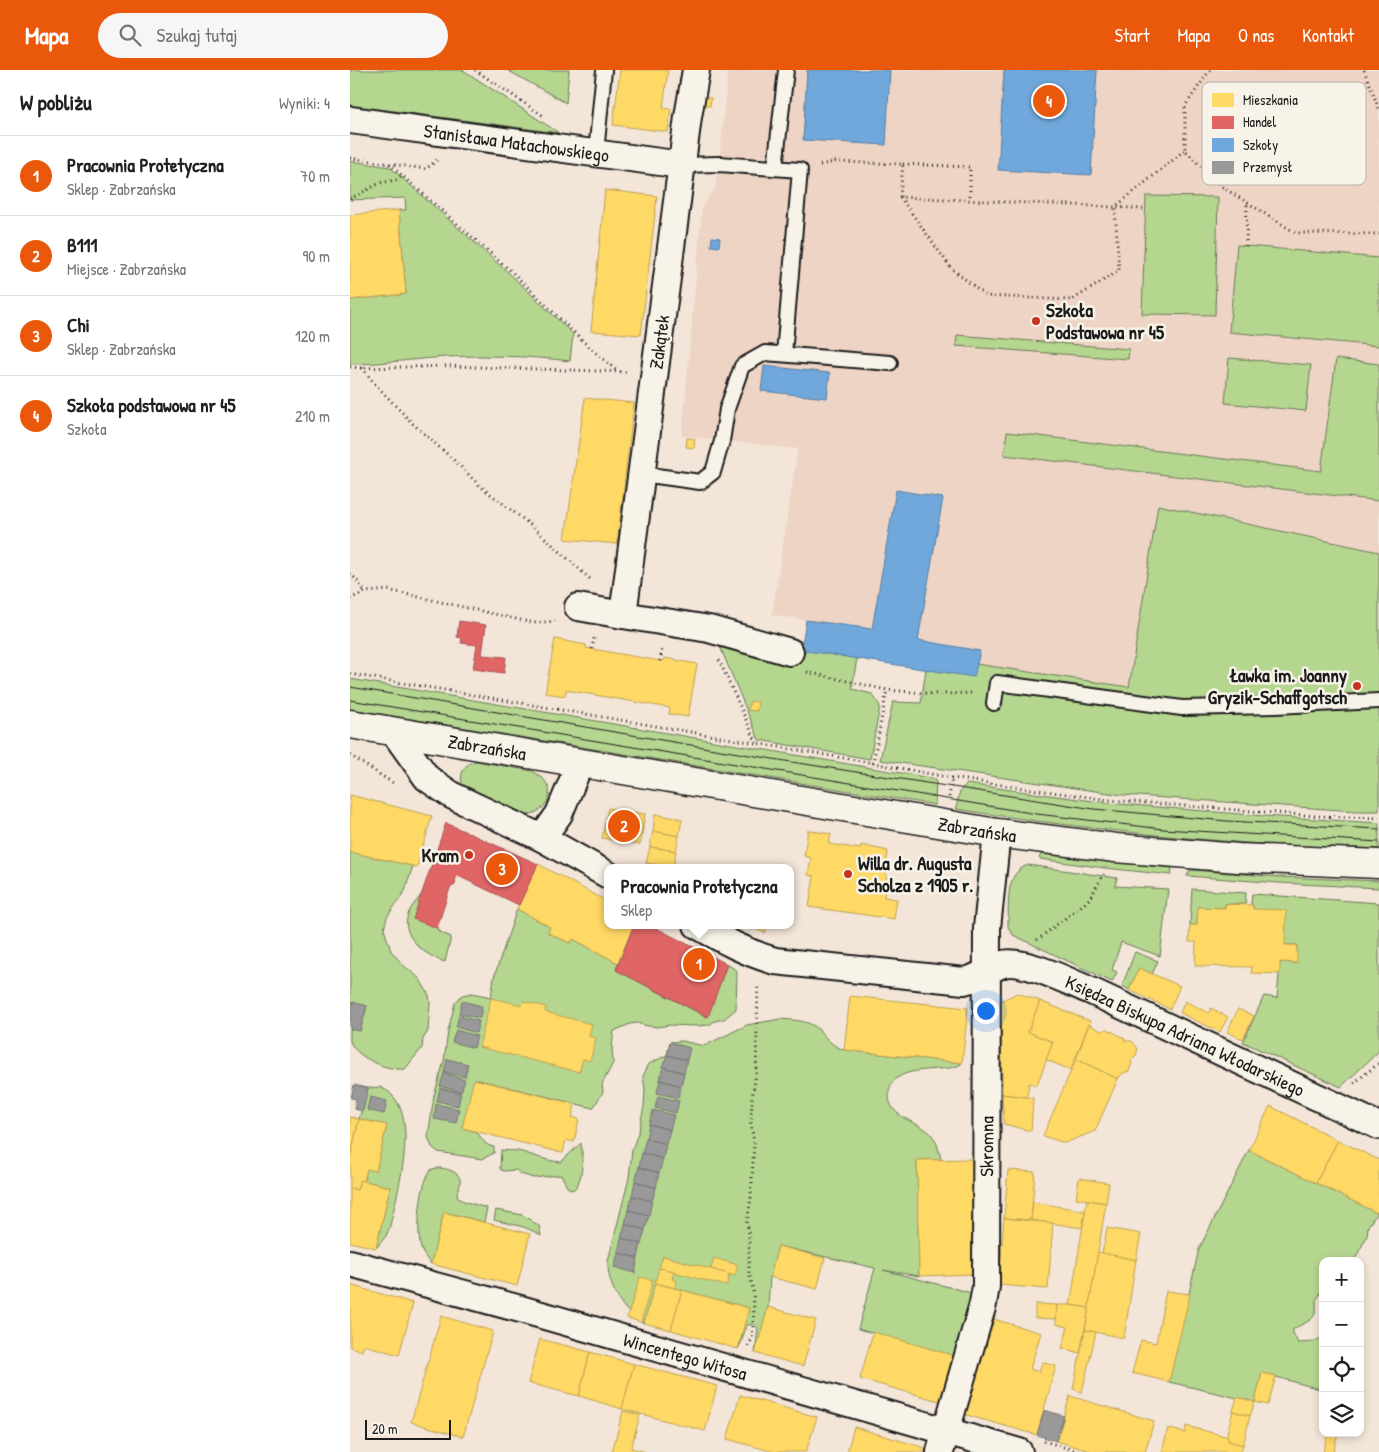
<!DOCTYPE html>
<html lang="pl">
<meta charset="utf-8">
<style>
body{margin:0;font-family:"Patrick Hand",sans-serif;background:#f6f6f6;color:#202124}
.controls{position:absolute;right:15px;bottom:15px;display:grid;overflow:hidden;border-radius:10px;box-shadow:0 2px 8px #0003}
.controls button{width:45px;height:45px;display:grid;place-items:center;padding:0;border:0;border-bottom:1px solid #e0e0e0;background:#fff;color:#202124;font:25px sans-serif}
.scale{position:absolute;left:15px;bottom:12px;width:86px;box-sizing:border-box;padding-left:5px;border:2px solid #1c1c1c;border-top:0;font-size:14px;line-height:18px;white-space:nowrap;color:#1c1c1c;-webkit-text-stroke:4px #f7f3e8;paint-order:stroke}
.you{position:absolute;left:635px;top:940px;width:18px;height:18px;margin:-12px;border:4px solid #fff;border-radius:50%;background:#1a73e8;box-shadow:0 0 0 8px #1a73e833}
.badge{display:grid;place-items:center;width:32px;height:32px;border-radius:50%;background:#ea580c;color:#fff;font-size:16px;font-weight:700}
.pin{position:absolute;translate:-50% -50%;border:2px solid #fff;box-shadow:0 1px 5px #0006}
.popup{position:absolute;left:254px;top:794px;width:190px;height:65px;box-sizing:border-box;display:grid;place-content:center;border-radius:10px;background:#fff;filter:drop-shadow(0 1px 4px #0005);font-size:16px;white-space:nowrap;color:#757577}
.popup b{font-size:19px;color:#202124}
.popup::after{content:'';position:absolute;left:50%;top:100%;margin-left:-10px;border:10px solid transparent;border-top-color:#fff}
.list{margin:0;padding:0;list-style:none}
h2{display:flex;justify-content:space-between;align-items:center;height:65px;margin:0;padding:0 20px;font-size:21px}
h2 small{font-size:16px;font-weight:400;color:#757577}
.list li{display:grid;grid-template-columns:32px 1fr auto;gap:15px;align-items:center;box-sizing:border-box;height:80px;padding:0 20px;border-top:1px solid #e0e0e0}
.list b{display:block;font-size:19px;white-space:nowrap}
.list p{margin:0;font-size:16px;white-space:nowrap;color:#757577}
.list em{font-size:16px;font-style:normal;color:#757577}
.icon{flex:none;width:28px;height:28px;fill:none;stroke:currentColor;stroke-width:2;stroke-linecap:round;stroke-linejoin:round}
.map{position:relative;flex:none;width:1029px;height:1382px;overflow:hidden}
header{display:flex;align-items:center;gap:30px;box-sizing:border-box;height:70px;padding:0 25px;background:#ea580c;color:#fff}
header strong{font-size:24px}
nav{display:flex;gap:28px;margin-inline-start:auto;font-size:18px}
.search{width:350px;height:45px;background:#f6f6f6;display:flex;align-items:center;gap:12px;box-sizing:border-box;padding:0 18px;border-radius:28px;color:#757577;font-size:19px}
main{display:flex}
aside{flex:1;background:#fff}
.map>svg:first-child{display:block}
.built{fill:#eed4c5}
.green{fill:#b5d68f;stroke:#687956}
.homes{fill:#ffd966;stroke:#bba050}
.shops{fill:#e06666;stroke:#a55050}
.schools{fill:#6fa8dc;stroke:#567ea2}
.industry{fill:#999;stroke:#747474}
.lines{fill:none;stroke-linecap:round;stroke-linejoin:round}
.lane-casing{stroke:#1c1c1c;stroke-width:18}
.street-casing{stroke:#1c1c1c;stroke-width:30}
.secondary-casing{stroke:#1c1c1c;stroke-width:31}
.path{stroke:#1c1c1c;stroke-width:3;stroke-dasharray:1 4;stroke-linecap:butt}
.lane{stroke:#f7f3e8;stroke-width:14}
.street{stroke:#f7f3e8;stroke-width:26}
.secondary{stroke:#f7f3e8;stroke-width:28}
.tram{stroke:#1c1c1c;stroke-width:1}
.poi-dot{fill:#c8321e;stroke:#f7f3e8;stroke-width:2}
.labels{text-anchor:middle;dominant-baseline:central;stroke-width:5;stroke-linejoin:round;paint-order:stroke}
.street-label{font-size:19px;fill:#1c1c1c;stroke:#f7f3e8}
.poi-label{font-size:19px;font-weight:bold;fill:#1c1c1c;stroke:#f7f3e8;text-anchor:start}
.key{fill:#f7f3e8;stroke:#b5b2ab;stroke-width:1}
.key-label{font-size:14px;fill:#1c1c1c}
</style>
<header>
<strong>Mapa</strong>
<div class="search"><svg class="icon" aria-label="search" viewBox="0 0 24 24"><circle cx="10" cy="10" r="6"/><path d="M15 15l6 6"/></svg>Szukaj tutaj</div>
<nav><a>Start</a><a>Mapa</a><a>O nas</a><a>Kontakt</a></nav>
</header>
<main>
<aside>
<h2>W pobliżu<small>Wyniki: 4</small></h2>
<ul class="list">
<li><span class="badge">1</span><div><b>Pracownia Protetyczna</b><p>Sklep · Zabrzańska</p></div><em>70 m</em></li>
<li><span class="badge">2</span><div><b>B111</b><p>Miejsce · Zabrzańska</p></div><em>90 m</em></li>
<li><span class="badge">3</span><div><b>Chi</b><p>Sklep · Zabrzańska</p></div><em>120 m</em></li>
<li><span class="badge">4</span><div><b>Szkoła podstawowa nr 45</b><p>Szkoła</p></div><em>210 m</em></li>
</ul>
</aside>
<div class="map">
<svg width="1029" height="1382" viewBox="0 0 1029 1382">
<rect width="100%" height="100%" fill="#f3e5d8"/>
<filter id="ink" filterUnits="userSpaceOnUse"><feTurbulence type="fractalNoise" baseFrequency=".02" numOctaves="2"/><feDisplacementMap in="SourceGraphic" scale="10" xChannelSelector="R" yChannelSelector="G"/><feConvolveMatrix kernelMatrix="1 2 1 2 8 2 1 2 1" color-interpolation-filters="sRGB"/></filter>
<g filter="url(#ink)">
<path class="built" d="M378,0H1029V482L808,435L779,617L626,594L451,580L456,550L422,545L448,379L332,366L352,137L365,118L369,94Z"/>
<g class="green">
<path d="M0,0H113L209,63L0,35Z"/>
<path d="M157,0H219L216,33Z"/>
<path d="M0,91L40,97L161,205L223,264L220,291C179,286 138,285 96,287C64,289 32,294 0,294V230L56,224L49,140H56L55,128L0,130Z"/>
<path d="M796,126L868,127L865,245L792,244Z"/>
<path d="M887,175L1029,188V276L879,262Z"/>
<path d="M607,265L779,279L778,289L606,276Z"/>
<path d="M879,288L961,295L956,341L875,333Z"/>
<path d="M986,289L1029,294V431L654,385L657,362L971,401Z"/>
<path d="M808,435L1029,482V741H1005L773,725L530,690L543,632L571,633L576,599L626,594L779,617Z"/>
<path d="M424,565L452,571L451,579L507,588L502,619L522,624L530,636L520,689L409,670L366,567Z"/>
<path d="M0,609L586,709L585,735L0,639Z"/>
<path d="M126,691L182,701C216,718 194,750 166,745C162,744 156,740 152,738C139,731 126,725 113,718C109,706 112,694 126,691Z"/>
<path d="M617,714L758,733L914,746L1029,753V779C995,777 961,777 927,775C820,768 712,756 606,739C608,730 608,719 617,714Z"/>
<path d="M0,782L63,796L55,821L37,847L34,859L41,881L53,895L69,908L79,925L80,933L78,961L73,969L72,978L55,999C38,1001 6,988 0,971C0,968 0,962 0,959L10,961L17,936L0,932Z"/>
<path d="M691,784L822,798L821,805L755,798L690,789L689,788Z"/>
<path d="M678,795L767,808L765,816L818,819L810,886L771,872L762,900L767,902L762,912L663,865L658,857V851C659,831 655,803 678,795Z"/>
<path d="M840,800L930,807L1029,811V818L930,813L837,806Z"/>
<path d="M842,819L896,823L895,834H875V838L848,837L847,855H840Z"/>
<path d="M73,822L88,861L101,867L95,892C76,886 48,866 59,842C62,835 69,829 73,822Z"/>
<path d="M902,824L1029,833V981L991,1017L893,972L914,926L927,928L930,892L946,893L947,875H935L903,839V835L901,834Z"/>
<path d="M167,839L200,857L198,863L220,873L223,869L268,893L266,900L357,947L377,894L387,901L386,939L374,949L365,951L359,955L346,956L319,955L308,957L298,956L287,953L280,954L264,961L262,977L263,993L252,1014L253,1022L243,1038L125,1009L112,1058L127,1062C132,1069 135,1076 144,1077V1083L132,1089L88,1082L82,1077L78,1067L84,1026L94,991L98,961L105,933L112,925L122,923L141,927L144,907Z"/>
<path d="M785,882L808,891L802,904L789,898L779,920L772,916Z"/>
<path d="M430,949C442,950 460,950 469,960C479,970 479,974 494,980L612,993C603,1003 565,995 547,1008C541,1012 539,1018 539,1025C539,1048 565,1050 579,1062C587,1069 589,1080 591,1090H567L569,1206L533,1200L622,1223L619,1239L605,1286L508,1259L525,1198L428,1176L420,1207L418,1237L405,1283L408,1258L403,1254L398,1255L396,1257L391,1273L388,1279L399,1238L305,1213L294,1253C273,1245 256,1212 258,1191L279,1108L282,1080L289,1060L294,1036L295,1019L293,1006L299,994L317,985L320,972L332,971L354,976L397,955Z"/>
<path d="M30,1017C33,1019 37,1020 40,1023C70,1050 47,1122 40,1156L36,1166L26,1178L40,1117L14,1111L17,1099L26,1100L37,1055L9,1049L18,1018Z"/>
<path d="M231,1073C233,1086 234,1111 223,1120L217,1117L212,1106L209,1105L183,1108L171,1104L166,1100L154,1101L150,1099L151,1080C158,1081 166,1080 172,1082C185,1086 197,1091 211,1092Z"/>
<path d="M899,1080L1027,1143L1018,1156L1017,1166L1004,1191H973C973,1204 975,1220 966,1230C968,1251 959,1250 943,1259V1263L948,1273L963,1272L973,1267V1320L912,1303L905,1332L819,1312L849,1179Z"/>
<path d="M89,1098C102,1099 117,1105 107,1122L108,1128L116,1132L137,1138L134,1152L94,1142L81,1194C78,1190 74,1186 72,1181C65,1165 70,1110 82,1099Z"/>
<path d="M146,1140L173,1145L189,1156L191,1166C176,1155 162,1155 144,1150Z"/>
</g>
<g class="homes">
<path d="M270,0H318L313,38L321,39L318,62L263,55Z"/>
<path d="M353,27L361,28L360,36H352Z"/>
<path d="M255,120L307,126L291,265L241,261Z"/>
<path d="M49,140L56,224L0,230V145Z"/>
<path d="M235,328L284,333L267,474L215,469Z"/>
<path d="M337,368L345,369L344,378L336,377Z"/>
<path d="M205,569L236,575V578L242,579L310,591H314L315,588L347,594L338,647L319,644L320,638L216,620L215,626L195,623Z"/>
<path d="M400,631L408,632L407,641L398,640Z"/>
<path d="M0,725L82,746L67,797L0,782Z"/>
<path d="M258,738L295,744L290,775L252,768Z"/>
<path d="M305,744L332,749L329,766L303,761Z"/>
<path d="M458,760L481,764L479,774L511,779V775L538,781L535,803L537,804L534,827L547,829L544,849L459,837L464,806L458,805L461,788L454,786Z"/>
<path d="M303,761L329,766L326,781L300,777Z"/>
<path d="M300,777L326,781L323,798L296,793Z"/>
<path d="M188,794L258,832V855H284L268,893L223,869L220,873L198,863L200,857L167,839Z"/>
<path d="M875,834L903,835V839L936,840L935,875H947V893L930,892V904L901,903L902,897L845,896L846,872H839L840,855H847L848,837L875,838Z"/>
<path d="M396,855H418L415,863Z"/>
<path d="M789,898L830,916L820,939L779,920Z"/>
<path d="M667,923L690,931L678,962L703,972L687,1015L679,1013L677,1027L652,1024L651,931Z"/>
<path d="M500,926L618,938L612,993L494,980Z"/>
<path d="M141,928L172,935L173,931L196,937L195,942L242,954L239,966L246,968L240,991L233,989L229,1002L129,977Z"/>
<path d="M690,931L740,951L721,1000L696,990L703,972L678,962Z"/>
<path d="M835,931L859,943L861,938L878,947L870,962L830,943Z"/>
<path d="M888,939L904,946L893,969L877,962Z"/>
<path d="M739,954L751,961L757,959L774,968L775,971H782L788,979L786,985L781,990L782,993L779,1001L773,1003L768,1009L726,989Z"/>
<path d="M726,989L768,1009L745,1061L715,1073L693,1066Z"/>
<path d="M124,1009L225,1034L222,1047L229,1049L224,1072L216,1070L213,1083L112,1058Z"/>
<path d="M652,1024L683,1028L681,1061L654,1054Z"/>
<path d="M920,1036L988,1070L966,1113L899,1080Z"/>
<path d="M0,1047L9,1049L0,1090Z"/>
<path d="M9,1049L37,1055L26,1101L17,1099L14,1111L10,1110L7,1120L0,1118V1090Z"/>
<path d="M988,1070L1029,1090V1138L1027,1143L966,1113Z"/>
<path d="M623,1089L625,1204L569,1206L567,1090Z"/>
<path d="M658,1100L685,1102L681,1150L654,1148Z"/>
<path d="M729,1108L759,1113L756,1133L726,1128Z"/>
<path d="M10,1110L40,1117L26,1178L0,1172V1118L7,1120Z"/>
<path d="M737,1130L756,1133L739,1238L720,1235Z"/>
<path d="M683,1132L735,1141L732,1158L681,1150Z"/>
<path d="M94,1142L180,1164L167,1216L81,1194Z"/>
<path d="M654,1148L703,1153L698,1219L649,1215Z"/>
<path d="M757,1158L791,1164L786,1190L752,1184Z"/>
<path d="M428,1176L475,1188L467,1219L420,1207Z"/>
<path d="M748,1182L786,1190L774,1268L735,1260Z"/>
<path d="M313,1186L380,1204L376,1216L309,1198Z"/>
<path d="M364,1188L388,1195L385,1206L361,1199Z"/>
<path d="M309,1198L324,1201L322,1209L327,1211L325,1218L305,1213Z"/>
<path d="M290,1207L303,1210L291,1252L277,1248Z"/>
<path d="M305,1213L332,1220L321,1260L294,1253Z"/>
<path d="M0,1215L63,1233L49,1285L14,1275L12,1281L0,1277Z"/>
<path d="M332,1220L399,1238L388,1279L321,1260Z"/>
<path d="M816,1221L840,1224L819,1312L782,1303L791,1270L806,1273Z"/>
<path d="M685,1234L707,1235L706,1249L685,1248Z"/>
<path d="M707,1235H720L739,1238L730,1283L712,1278L718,1257L706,1254Z"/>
<path d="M418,1237L466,1250L453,1296L405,1283Z"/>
<path d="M91,1246L143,1261L113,1367L61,1352Z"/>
<path d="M640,1248L691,1263L680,1299L689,1302L692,1292L706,1296L687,1365L613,1344Z"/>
<path d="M735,1260L746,1262L732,1322L723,1319Z"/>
<path d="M523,1262L605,1286L593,1332L510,1309Z"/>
<path d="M190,1269L240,1282L229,1326L178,1313Z"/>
<path d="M240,1282L284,1294L272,1339L229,1326Z"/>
<path d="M284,1294L367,1316L355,1361L272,1339Z"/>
<path d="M912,1303L926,1306L918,1335L905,1332Z"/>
<path d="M390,1325L467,1347L456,1382H424L377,1369Z"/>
<path d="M720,1326L804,1351L795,1382H744L706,1371Z"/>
<path d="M887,1327L905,1332L900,1346L883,1341Z"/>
<path d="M273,1341L290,1345L281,1378L296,1382H262Z"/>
<path d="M883,1341L900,1346L893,1375L878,1371L879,1367H876Z"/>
<path d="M836,1356L879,1367L878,1371L893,1375L891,1382H812L818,1358L835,1363Z"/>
<path d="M504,1357L579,1379L578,1382H497Z"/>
<path d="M978,1363H988L983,1382H973Z"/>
</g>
<g class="shops">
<path d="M109,551L136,555L132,585L156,587L154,603L123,599L127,575L111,573L112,568L107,567Z"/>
<path d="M96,753L188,794L169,835L106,805L105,815L100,818L87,858L63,849Z"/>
<path d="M284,855H300L377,894L358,947L266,900Z"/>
</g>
<g class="schools">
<path d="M457,0H540L536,75L453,70Z"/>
<path d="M654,0H747L741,105L648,100Z"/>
<path d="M362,167L370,168L369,177L361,176Z"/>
<path d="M414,296L480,303L477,328L411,321Z"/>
<path d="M546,420L593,428L568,570L630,581L624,607L451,580L456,550L522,559Z"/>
</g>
<g class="industry">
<path d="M112,931L132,936L130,948L109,944Z"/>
<path d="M3,932L17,936L10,961L0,959V944Z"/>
<path d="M109,946L129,951L126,963L106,957Z"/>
<path d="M106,960L127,966L124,978L102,972Z"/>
<path d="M320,972L340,978L337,990L317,985Z"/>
<path d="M317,985L337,990L334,1003L313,997Z"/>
<path d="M97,989L118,994L115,1007L94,1002Z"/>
<path d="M313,997L334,1003L331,1016L310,1010Z"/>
<path d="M94,1003L115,1010L111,1022L90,1016Z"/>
<path d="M310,1010L331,1016L328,1028L307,1023Z"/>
<path d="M4,1015L18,1018L13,1041L4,1039L6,1029L1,1028Z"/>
<path d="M90,1018L111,1023L108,1036L87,1031Z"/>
<path d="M308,1026L329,1031L326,1043L305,1038Z"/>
<path d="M20,1027L37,1031L34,1044L17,1040Z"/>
<path d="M86,1034L109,1039L106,1053L84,1049Z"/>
<path d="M303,1040L324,1045L320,1060L299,1054Z"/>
<path d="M299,1054L320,1060L316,1074L296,1069Z"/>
<path d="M296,1069L316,1074L313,1089L292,1083Z"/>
<path d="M292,1083L313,1089L309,1103L289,1097Z"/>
<path d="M289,1097L309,1103L306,1118L285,1111Z"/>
<path d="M285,1111L306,1118L302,1131L282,1126Z"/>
<path d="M282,1126L302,1131L299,1145L278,1140Z"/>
<path d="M278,1140L299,1145L295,1160L275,1154Z"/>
<path d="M275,1154L295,1160L291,1174L271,1168Z"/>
<path d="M271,1168L291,1174L288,1188L268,1183Z"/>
<path d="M268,1183L288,1188L285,1203L264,1197Z"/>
<path d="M694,1340L714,1346L706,1371L687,1365Z"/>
</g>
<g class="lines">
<g class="lane-casing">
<g id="lane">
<path d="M246,83L254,0"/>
<path d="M332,95L369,94L450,100L434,284"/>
<path d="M425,98L436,0"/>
<path d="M292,404L350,412L363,402L372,371L377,339L392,296L415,283L540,293"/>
<path d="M644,633L647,613L832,638L925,636L1029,631"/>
</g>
</g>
<g class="street-casing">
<g id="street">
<path d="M346,0L338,47L273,545L359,559L440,582"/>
<path id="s1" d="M0,50L332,95"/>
<path d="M228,537L273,545"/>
<path d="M44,662L77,708L103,726L192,768L258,805"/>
<path d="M192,768L209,744L230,693"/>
<path id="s2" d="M347,855C373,870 397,883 425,891L614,911C629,908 639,899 653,894C672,888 722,913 741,921L1029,1056"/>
<path id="s3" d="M0,1193L174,1240L669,1382"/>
<path id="s4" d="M590,1382L633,1234L636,1216L637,858L647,763"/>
</g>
</g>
<g class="secondary-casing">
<g id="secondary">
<path id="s5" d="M0,654L647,763L766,778L888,788L1029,794"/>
</g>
</g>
<g class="path">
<path d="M125,0L195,47"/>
<path d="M860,0L835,36V80L869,115L946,163L1029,164"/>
<path d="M1014,0L1029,39"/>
<path d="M0,88L76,99L87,90"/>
<path d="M39,94L164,204L236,274L268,302"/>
<path d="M553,94L620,97V130"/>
<path d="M470,95L485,92L553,94L550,127L765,137L835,80"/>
<path d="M550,127L601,198L636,226L722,230L769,201L765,137L793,139"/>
<path d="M0,129L30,113L46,110L53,106"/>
<path d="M896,176L897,133"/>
<path d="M0,297L12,298L98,296L277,302"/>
<path d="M12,298L26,315L62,353L105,391L130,416L182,456L241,510"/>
<path d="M0,504L6,509L15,522"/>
<path d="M0,529L15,522L38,520L184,553L205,551"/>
<path d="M242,579L244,568"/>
<path d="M369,590L407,674"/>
<path d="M310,591L312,579"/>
<path d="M457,602L537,620L587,624L624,623"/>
<path d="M0,604L523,693L602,708L759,730L966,746L1029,748"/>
<path d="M0,685L46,715"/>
<path d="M523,693L537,620"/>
<path d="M599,727L602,708"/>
<path d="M687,870L735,833L740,828L754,804"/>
<path d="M1004,1013L1029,993"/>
<path d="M398,1276L402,1269L404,1240L403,1219L399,1203V1164L397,1152L401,1128L403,1091L404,1073L401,1053L402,1028L406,1003L408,915"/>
<path d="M694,1371L730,1382"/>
</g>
<use href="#lane" class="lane"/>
<use href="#street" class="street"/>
<use href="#secondary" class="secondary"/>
<g class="tram">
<path d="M0,617L429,690L744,739L877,751L1029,759"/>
<path d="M0,630L687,744L813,759L1029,772"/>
</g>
</g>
</g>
<g class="poi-dot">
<circle cx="686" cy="251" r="5"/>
<circle cx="1007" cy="616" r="5"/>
<circle cx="119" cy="785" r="5"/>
<circle cx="498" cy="804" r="5"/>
</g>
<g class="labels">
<g class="street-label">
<text stroke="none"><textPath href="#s1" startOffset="168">Stanisława Małachowskiego</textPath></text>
<text transform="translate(309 272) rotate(-82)">Zakątek</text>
<text stroke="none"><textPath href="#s5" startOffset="139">Zabrzańska</textPath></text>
<text stroke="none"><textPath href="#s5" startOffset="636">Zabrzańska</textPath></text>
<text stroke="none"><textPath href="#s2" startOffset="516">Księdza Biskupa Adriana Włodarskiego</textPath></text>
<text stroke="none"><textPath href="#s4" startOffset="312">Skromna</textPath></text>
<text stroke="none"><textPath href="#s3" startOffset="348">Wincentego Witosa</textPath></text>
</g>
<g class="poi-label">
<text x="696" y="240">Szkoła<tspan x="696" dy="22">Podstawowa nr 45</tspan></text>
<text x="997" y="605" text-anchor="end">Ławka im. Joanny<tspan x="997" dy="22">Gryzik-Schaffgotsch</tspan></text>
<text x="109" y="785" text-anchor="end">Kram</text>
<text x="508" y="793">Willa dr. Augusta<tspan x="508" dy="22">Scholza z 1905 r.</tspan></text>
</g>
</g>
<rect x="852" y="12" width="164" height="103" rx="8" class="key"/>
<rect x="862" y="23" width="22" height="14" fill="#ffd966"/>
<rect x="862" y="46" width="22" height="13" fill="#e06666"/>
<rect x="862" y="68" width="22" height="14" fill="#6fa8dc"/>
<rect x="862" y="91" width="22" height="13" fill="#999"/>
<g class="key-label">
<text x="893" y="35">Mieszkania</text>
<text x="893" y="57">Handel</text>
<text x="893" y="80">Szkoły</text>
<text x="893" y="102">Przemysł</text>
</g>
</svg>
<div class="controls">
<button>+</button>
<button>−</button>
<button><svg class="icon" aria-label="locate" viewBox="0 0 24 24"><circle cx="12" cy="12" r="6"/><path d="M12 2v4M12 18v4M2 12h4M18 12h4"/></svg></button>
<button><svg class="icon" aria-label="layers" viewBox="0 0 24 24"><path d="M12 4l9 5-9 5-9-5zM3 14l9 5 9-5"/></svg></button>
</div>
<div class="scale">20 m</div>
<div class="you"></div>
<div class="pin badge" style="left:349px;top:894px">1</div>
<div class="popup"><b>Pracownia Protetyczna</b>Sklep</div>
<div class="pin badge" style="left:274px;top:756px">2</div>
<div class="pin badge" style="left:152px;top:799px">3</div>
<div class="pin badge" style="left:699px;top:31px">4</div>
</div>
</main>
